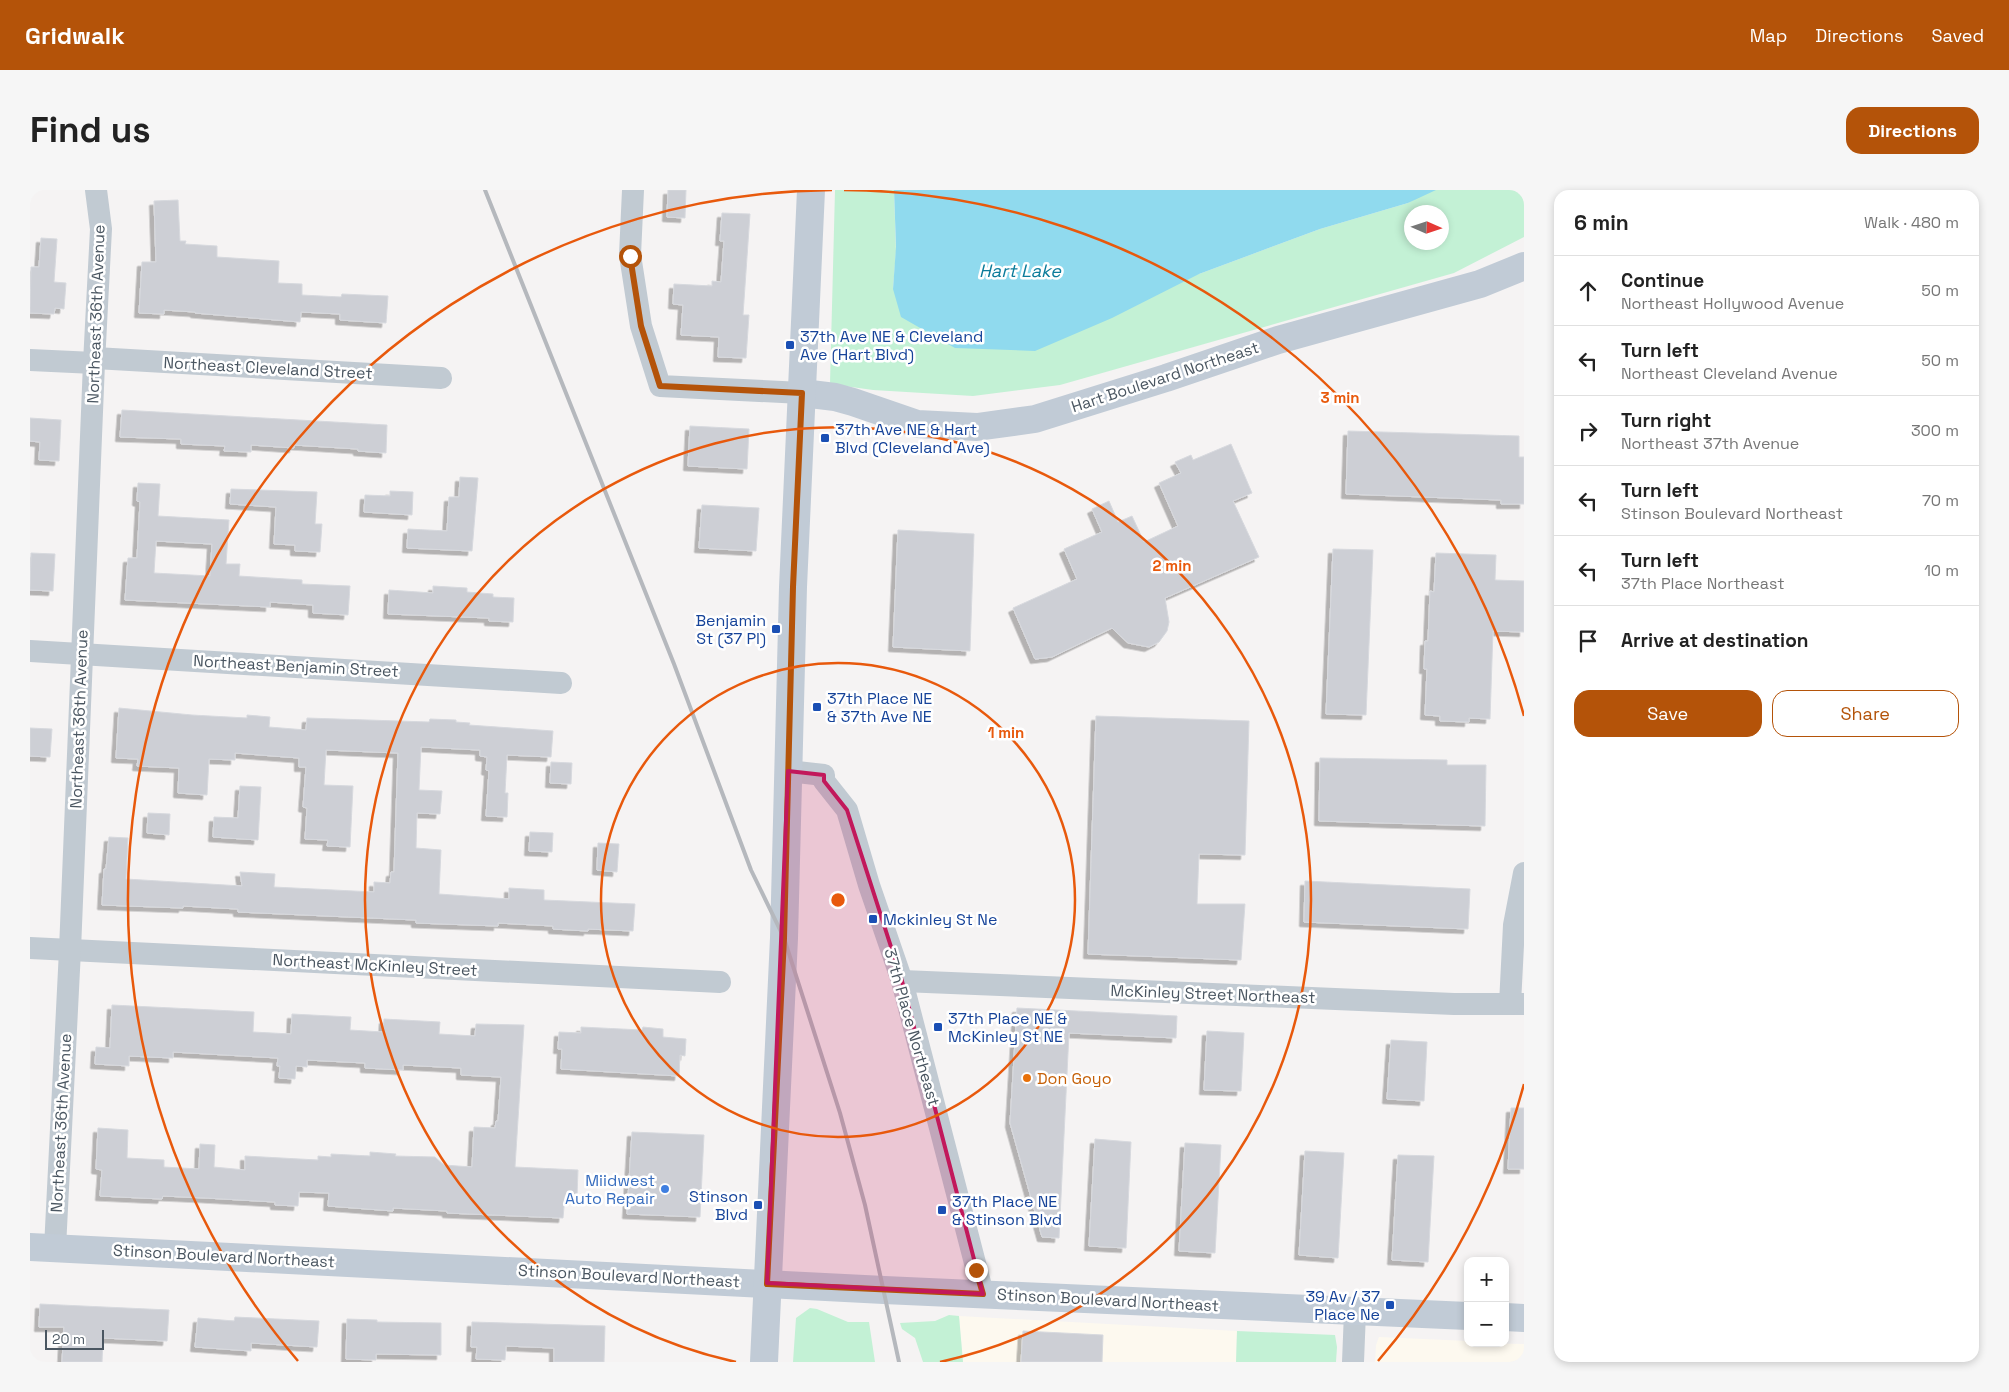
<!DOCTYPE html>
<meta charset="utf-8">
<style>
body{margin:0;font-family:"Space Grotesk",sans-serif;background:#f6f6f6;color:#222}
.controls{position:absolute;right:15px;bottom:15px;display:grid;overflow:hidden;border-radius:10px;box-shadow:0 2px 8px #0003}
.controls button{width:45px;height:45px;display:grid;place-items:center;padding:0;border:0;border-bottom:1px solid #e0e0e0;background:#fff;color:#222;font:25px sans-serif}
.compass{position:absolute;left:1374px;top:15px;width:45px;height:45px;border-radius:50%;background:#fff;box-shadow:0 2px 8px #0003;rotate:93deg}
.scale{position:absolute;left:15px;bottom:12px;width:59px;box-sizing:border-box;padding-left:5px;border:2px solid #4a5661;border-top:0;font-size:14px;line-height:18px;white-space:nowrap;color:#4a5661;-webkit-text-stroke:4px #fff;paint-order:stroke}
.stop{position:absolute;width:15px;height:15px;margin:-11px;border:4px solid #b45309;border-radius:50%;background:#fff}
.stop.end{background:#b45309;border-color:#fff;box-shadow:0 1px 5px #0008}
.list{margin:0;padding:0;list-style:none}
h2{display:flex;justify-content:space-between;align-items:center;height:65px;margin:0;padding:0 20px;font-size:21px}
h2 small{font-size:16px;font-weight:400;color:#767676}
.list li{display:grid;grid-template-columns:32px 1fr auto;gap:15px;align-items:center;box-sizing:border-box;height:70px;padding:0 20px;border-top:1px solid #e0e0e0}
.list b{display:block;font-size:19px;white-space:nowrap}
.list p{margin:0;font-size:16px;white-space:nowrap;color:#767676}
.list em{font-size:16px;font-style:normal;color:#767676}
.actions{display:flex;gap:10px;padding:15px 20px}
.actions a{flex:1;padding:11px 0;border:1px solid #b45309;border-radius:15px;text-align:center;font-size:18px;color:#b45309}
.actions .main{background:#b45309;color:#fff}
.icon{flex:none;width:28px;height:28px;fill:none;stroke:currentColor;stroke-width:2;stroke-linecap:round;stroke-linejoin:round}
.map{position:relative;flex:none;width:1494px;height:1172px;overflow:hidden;border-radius:15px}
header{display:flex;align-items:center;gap:30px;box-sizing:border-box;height:70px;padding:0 25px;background:#b45309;color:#fff}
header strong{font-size:24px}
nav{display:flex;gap:28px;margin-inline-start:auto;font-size:18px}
.intro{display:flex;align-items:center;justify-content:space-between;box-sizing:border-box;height:120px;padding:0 30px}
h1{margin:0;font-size:35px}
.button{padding:12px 22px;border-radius:15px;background:#b45309;color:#fff;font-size:18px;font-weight:700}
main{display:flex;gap:30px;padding:0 30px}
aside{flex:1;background:#fff;border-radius:15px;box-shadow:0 2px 8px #0003}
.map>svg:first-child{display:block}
.commercial{fill:#fdf9ef}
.green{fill:#c3f1d5;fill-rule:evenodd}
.water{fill:#90daee}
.building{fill:#cdcfd5;stroke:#d7d9de;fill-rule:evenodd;filter:url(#shadow)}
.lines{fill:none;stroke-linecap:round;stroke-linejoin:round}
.street{stroke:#c1cad2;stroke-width:22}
.secondary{stroke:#c1cbd6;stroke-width:28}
.rail{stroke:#b5b8bd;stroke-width:4}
.route{stroke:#b45309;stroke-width:6}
.marked{fill:#c2185b;fill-opacity:0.2;stroke:#c2185b;stroke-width:4;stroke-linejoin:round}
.ring{fill:none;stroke:#e8590c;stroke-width:2.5}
.transit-dot{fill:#1a4fb4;stroke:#fff;stroke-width:2}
.food-dot{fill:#e8710a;stroke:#fff;stroke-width:2}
.shop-dot{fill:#3f7fe0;stroke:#fff;stroke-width:2}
.labels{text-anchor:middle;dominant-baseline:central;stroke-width:5;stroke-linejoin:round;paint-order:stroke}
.street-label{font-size:16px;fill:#4a5661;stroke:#fff}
.transit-label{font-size:16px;fill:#164399;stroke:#fff;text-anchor:start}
.food-label{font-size:16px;fill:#c56008;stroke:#fff;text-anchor:start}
.shop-label{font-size:16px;fill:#366cbe;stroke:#fff;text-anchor:end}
.water-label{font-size:18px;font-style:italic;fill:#0c7c9b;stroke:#fff}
.centre{fill:#e8590c;stroke:#fff;stroke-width:2.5}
.ring-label{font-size:15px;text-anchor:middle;font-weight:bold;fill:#e8590c;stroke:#fff;stroke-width:5;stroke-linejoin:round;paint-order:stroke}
</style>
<header>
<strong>Gridwalk</strong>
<nav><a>Map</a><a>Directions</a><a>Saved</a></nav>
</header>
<div class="intro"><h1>Find us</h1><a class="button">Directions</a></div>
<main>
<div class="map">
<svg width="1494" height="1172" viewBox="0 0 1494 1172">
<defs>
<filter id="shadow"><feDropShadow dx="-4.5" dy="4.5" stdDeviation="0" flood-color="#0004"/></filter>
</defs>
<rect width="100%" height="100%" fill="#f5f3f3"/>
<g class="commercial">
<path d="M929,1126L1207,1141L1206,1172H933Z"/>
<path d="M1349,1147L1438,1151V1153L1494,1154V1172H1345L1346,1155Z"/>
</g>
<g class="green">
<path d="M805,0H864L866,61L863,99L1169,84L1290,39L1378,13L1402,0H1494V47L1424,83L1030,195L943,206L843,200L800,194ZM1382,22H1412V52H1382Z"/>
<path d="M780,1118L787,1119L818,1132H839L845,1172H763L766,1128Z"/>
<path d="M919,1125L929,1126L933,1172H893L885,1148L872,1139L870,1133L905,1131Z"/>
<path d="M1207,1141L1305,1145L1307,1157L1306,1172H1206Z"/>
</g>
<path class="water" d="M864,0H1406L1378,13L1290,39L1169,84L1082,128L1005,161L925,158L871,127L863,99L866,57Z"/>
<g class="building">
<path d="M638,0H656L655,28L637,27Z"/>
<path d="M148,10L150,51H156L155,54L187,56V67L249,71L248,93L272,94V105L311,107L312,104L358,106L356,133L310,130V124L271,122L270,132L165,123V122L134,120V124L109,123L112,72H126L124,11Z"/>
<path d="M692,23L720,24L713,125H719L716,168L688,167L689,147L651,145L653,115L643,114L644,94L682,96V91L691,92L694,51H690Z"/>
<path d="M11,48L27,49L24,92L36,93L34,119L25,118L24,124L0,123L1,77H9Z"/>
<path d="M92,220L357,235L356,263L328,261V259L264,255V258L221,255V262L194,261L195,256L151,254V249L90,247Z"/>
<path d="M0,228L31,230L29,271L9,270L10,252L0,251Z"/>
<path d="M660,236L719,239L717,279L658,276Z"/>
<path d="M1318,241L1489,246V267H1494V314H1471V310L1316,304Z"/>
<path d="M1201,254L1222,303L1203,311L1229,367L1135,408L1139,432L1137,441L1129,452L1119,457L1098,453L1082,438L1022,467L1005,469L983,418L1047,389L1034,359L1072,342L1062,319L1079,311L1088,332L1102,326L1114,352L1148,336L1129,293L1151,283L1145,272L1161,265L1163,270Z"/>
<path d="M430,287L448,288L442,361L377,358L378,339L417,341L419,307H429Z"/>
<path d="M108,293L130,294L128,326L199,330L196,374H210L209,386L272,390V394L320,396L318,425L283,423V415L240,412V417L95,410L98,368H107L110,312L107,311ZM126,351L182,354L180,386L124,383Z"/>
<path d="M201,299L287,302L285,334H292L290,362L265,361V355L244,354L246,317L200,314Z"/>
<path d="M360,301L383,302L382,325L334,322L335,305L360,306Z"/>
<path d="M672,315L729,318L726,361L669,358Z"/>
<path d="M868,340L944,344L940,461L863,457Z"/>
<path d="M1303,359L1343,360L1336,525L1296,524Z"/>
<path d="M1,363L25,364L23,401L0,400Z"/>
<path d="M1406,363L1466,365L1465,390L1494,391V442L1463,441L1460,529L1439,528V532L1410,531V526L1395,525L1397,479H1394L1395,451H1398L1400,401L1404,402Z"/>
<path d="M403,396L437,398V402L463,404V407L484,408L483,432L459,431V428L358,424L359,400L403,403Z"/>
<path d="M89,518L162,525L217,528V525L240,527L239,537L276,540L277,528L399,532L400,529L426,530V532L440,533L439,535L523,541L521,567L477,565L475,603H478L477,627L456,626L459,581L456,580L457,567L450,566V560L391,557L389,600L412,601L410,624L387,623L386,658L411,660L409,704L479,709V698L514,700V710L605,714L603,741L558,739V741L523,739V736L468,733V736L386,733V730L208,722V719L153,716V718L72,715L74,679H76L79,647L98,648L96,689L212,696L210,682L245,684L244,697L344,702V692L360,693L361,682H364L368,563L296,560L294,595L323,596L320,657L297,656L298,650L275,649L277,618L273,617L276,577H269V568L205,563V570L179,569L177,605L148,603L149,578L107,576L108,569L86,568Z"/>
<path d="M1066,526L1219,531L1215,665L1169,664L1167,714H1215L1211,770L1058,764Z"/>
<path d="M0,538L22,539L20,567L0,566Z"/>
<path d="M1290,568L1417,570V575H1456L1455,636L1289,631Z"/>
<path d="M521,572L542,573L541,594L520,593Z"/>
<path d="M210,596L231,597L228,650L183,647L184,627L208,628Z"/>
<path d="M118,623L140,624L139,645L117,643Z"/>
<path d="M500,642L523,643L522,662L499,661Z"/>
<path d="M568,653L589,654L587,682L567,680Z"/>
<path d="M1275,691L1440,699L1438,739L1274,732Z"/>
<path d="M82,815L224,822L223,842L261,844L262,824L321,827L320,840L353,842L354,829L410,832L409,844L445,846L446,834L494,835L485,977L548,980L547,1007L535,1006L533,1028L417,1023V1021L363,1018V1021L298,1016L299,1003L269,1002L268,1016L245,1015V1012L176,1008L133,1006L132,1009L70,1006L72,980L66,979L68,938L98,940L97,968L134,970V977L169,979L170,954L185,955L184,977L215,980V966L288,970V966L301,967V964L340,966V962L366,964L365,966L405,967L414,975L442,977L444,937L465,938L466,931H468L471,887L431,885V878L373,875V880L335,878V873L277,870V877L266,876L265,889L249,888L250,876H247L248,868L143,862V868L99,866V876L65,874L66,857L80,858Z"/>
<path d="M987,818L1147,826L1146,848L1039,843L1029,1048L1012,1047L980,933Z"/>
<path d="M551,837L612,840L613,837L633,839V847L656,849L655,866L650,865L649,886L531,879L532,859H528L529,842L551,843Z"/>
<path d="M1177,841L1214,843L1211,901L1174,900Z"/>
<path d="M1361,850L1397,852L1394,911L1357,909Z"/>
<path d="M1481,918H1494V979H1478Z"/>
<path d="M602,942L674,945L670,1027L597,1024Z"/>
<path d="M1065,949L1101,952L1096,1058L1059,1056Z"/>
<path d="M1155,953L1191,955L1185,1063L1149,1061Z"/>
<path d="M1275,961L1314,963L1308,1068L1269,1065Z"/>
<path d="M1368,965L1404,966L1398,1072L1362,1070Z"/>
<path d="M10,1114L139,1120L137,1151L73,1148L72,1172H32L34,1137H9Z"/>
<path d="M205,1127L289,1131L287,1157L221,1153V1161L165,1157L168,1128L204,1131Z"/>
<path d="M317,1129L347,1130V1132L411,1133V1165L346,1164V1170L316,1169Z"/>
<path d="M442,1132L575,1136L574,1172H524V1158L476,1156L475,1170L446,1169L447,1157H441Z"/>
<path d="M993,1141L1073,1145L1072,1172H991Z"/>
</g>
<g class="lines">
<g class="street">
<path d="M603,0L600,65L611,136L630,196L772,203"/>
<path d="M65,168L411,188"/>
<path d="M0,170L64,173"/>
<path d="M0,461L531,493"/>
<path d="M758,581L794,585V591L817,620L839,695L872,791L953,1104"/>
<path d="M0,758L690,792"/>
<path d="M872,791L1424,814H1494"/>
<path d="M1480,814L1484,735L1494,683"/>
<path d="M25,1058L40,760L64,173L71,39L66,0"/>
<path d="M1323,1172L1325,1122"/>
</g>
<g class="secondary">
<path d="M772,203L805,207L823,212L887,234L947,237L1005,229L1136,188L1248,150L1450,94L1494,76"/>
<path d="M0,1057L854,1100L1438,1126"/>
<path d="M1475,1127L1494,1128"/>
<path d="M734,1172L754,748L763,397L781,0"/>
</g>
<path class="rail" d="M455,0L644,474L721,680L754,748L810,923L835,1015L869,1172"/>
</g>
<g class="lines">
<path class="route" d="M600,66L611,136L630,196L772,203L763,397L754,748L737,1094L953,1104L946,1080"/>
</g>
<path class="marked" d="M758,581L794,585V591L817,620L872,791L953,1104L737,1093Z"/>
<g class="ring">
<circle cx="808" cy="710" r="237"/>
<path d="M706 1172A473 473 0 1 1 910 1172"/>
<path d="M1494 894A710 710 0 0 1 1348 1171M268 1171A710 710 0 0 1 802 0M814 0A710 710 0 0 1 1494 526"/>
</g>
<g class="transit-dot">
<rect x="755" y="150" width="10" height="10" rx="2.5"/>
<rect x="790" y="243" width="10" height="10" rx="2.5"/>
<rect x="741" y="434" width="10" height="10" rx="2.5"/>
<rect x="782" y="512" width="10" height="10" rx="2.5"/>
<rect x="838" y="724" width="10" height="10" rx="2.5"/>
<rect x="903" y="832" width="10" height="10" rx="2.5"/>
<rect x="723" y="1010" width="10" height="10" rx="2.5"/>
<rect x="907" y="1015" width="10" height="10" rx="2.5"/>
<rect x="1355" y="1110" width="10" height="10" rx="2.5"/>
</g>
<circle class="food-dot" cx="997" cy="888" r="5"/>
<circle class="shop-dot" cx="635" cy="999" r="5"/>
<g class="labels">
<g class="street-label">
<text transform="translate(66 124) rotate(-88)">Northeast 36th Avenue</text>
<text transform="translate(238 178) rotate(3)">Northeast Cleveland Street</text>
<text transform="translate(1135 187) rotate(-18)">Hart Boulevard Northeast</text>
<text transform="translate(266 476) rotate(3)">Northeast Benjamin Street</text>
<text transform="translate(49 529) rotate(-88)">Northeast 36th Avenue</text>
<text transform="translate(345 775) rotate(3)">Northeast McKinley Street</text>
<text transform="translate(1183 804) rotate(2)">McKinley Street Northeast</text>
<text transform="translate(882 837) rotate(74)">37th Place Northeast</text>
<text transform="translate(31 933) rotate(-87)">Northeast 36th Avenue</text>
<text transform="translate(194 1066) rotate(3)">Stinson Boulevard Northeast</text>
<text transform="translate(599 1086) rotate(3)">Stinson Boulevard Northeast</text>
<text transform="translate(1078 1110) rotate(3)">Stinson Boulevard Northeast</text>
</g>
<g class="transit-label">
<text x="770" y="146">37th Ave NE &amp; Cleveland<tspan x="770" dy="18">Ave (Hart Blvd)</tspan></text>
<text x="805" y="239">37th Ave NE &amp; Hart<tspan x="805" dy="18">Blvd (Cleveland Ave)</tspan></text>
<text x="736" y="430" text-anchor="end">Benjamin<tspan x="736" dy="18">St (37 Pl)</tspan></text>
<text x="797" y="508">37th Place NE<tspan x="797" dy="18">&amp; 37th Ave NE</tspan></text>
<text x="853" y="729">Mckinley St Ne</text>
<text x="918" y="828">37th Place NE &amp;<tspan x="918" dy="18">McKinley St NE</tspan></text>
<text x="718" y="1006" text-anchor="end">Stinson<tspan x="718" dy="18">Blvd</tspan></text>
<text x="922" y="1011">37th Place NE<tspan x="922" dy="18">&amp; Stinson Blvd</tspan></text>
<text x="1350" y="1106" text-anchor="end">39 Av / 37<tspan x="1350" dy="18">Place Ne</tspan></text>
</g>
<g class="food-label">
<text x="1007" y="888">Don Goyo</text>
</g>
<g class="shop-label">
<text x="625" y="990">Miidwest<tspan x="625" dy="18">Auto Repair</tspan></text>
</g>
<g class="water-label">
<text x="990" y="80">Hart Lake</text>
</g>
</g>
<circle cx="808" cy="710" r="8" class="centre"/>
<g class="ring-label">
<text x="1310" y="213">3 min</text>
<text x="1142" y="381">2 min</text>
<text x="976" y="548">1 min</text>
</g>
</svg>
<div class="controls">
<button>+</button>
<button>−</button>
</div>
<svg class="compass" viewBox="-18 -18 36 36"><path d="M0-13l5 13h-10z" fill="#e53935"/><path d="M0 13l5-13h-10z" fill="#767676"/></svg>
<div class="scale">20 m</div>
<div class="stop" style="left:600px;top:66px"></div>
<div class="stop end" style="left:946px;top:1080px"></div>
</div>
<aside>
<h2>6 min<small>Walk · 480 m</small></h2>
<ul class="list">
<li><svg class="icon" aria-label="ahead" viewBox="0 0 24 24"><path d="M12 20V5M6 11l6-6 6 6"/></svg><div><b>Continue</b><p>Northeast Hollywood Avenue</p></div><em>50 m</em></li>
<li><svg class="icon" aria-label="left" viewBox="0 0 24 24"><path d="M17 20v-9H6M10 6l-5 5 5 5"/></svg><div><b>Turn left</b><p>Northeast Cleveland Avenue</p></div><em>50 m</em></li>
<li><svg class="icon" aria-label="right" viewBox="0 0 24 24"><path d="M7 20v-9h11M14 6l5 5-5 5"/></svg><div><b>Turn right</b><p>Northeast 37th Avenue</p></div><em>300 m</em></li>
<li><svg class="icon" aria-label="left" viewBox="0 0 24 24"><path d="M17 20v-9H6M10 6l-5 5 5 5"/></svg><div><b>Turn left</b><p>Stinson Boulevard Northeast</p></div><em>70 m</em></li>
<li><svg class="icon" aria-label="left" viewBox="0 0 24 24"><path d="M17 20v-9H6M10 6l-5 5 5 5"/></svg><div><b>Turn left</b><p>37th Place Northeast</p></div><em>10 m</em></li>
<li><svg class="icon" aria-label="arrive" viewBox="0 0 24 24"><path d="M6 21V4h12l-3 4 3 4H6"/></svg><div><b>Arrive at destination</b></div></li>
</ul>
<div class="actions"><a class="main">Save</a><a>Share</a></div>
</aside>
</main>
